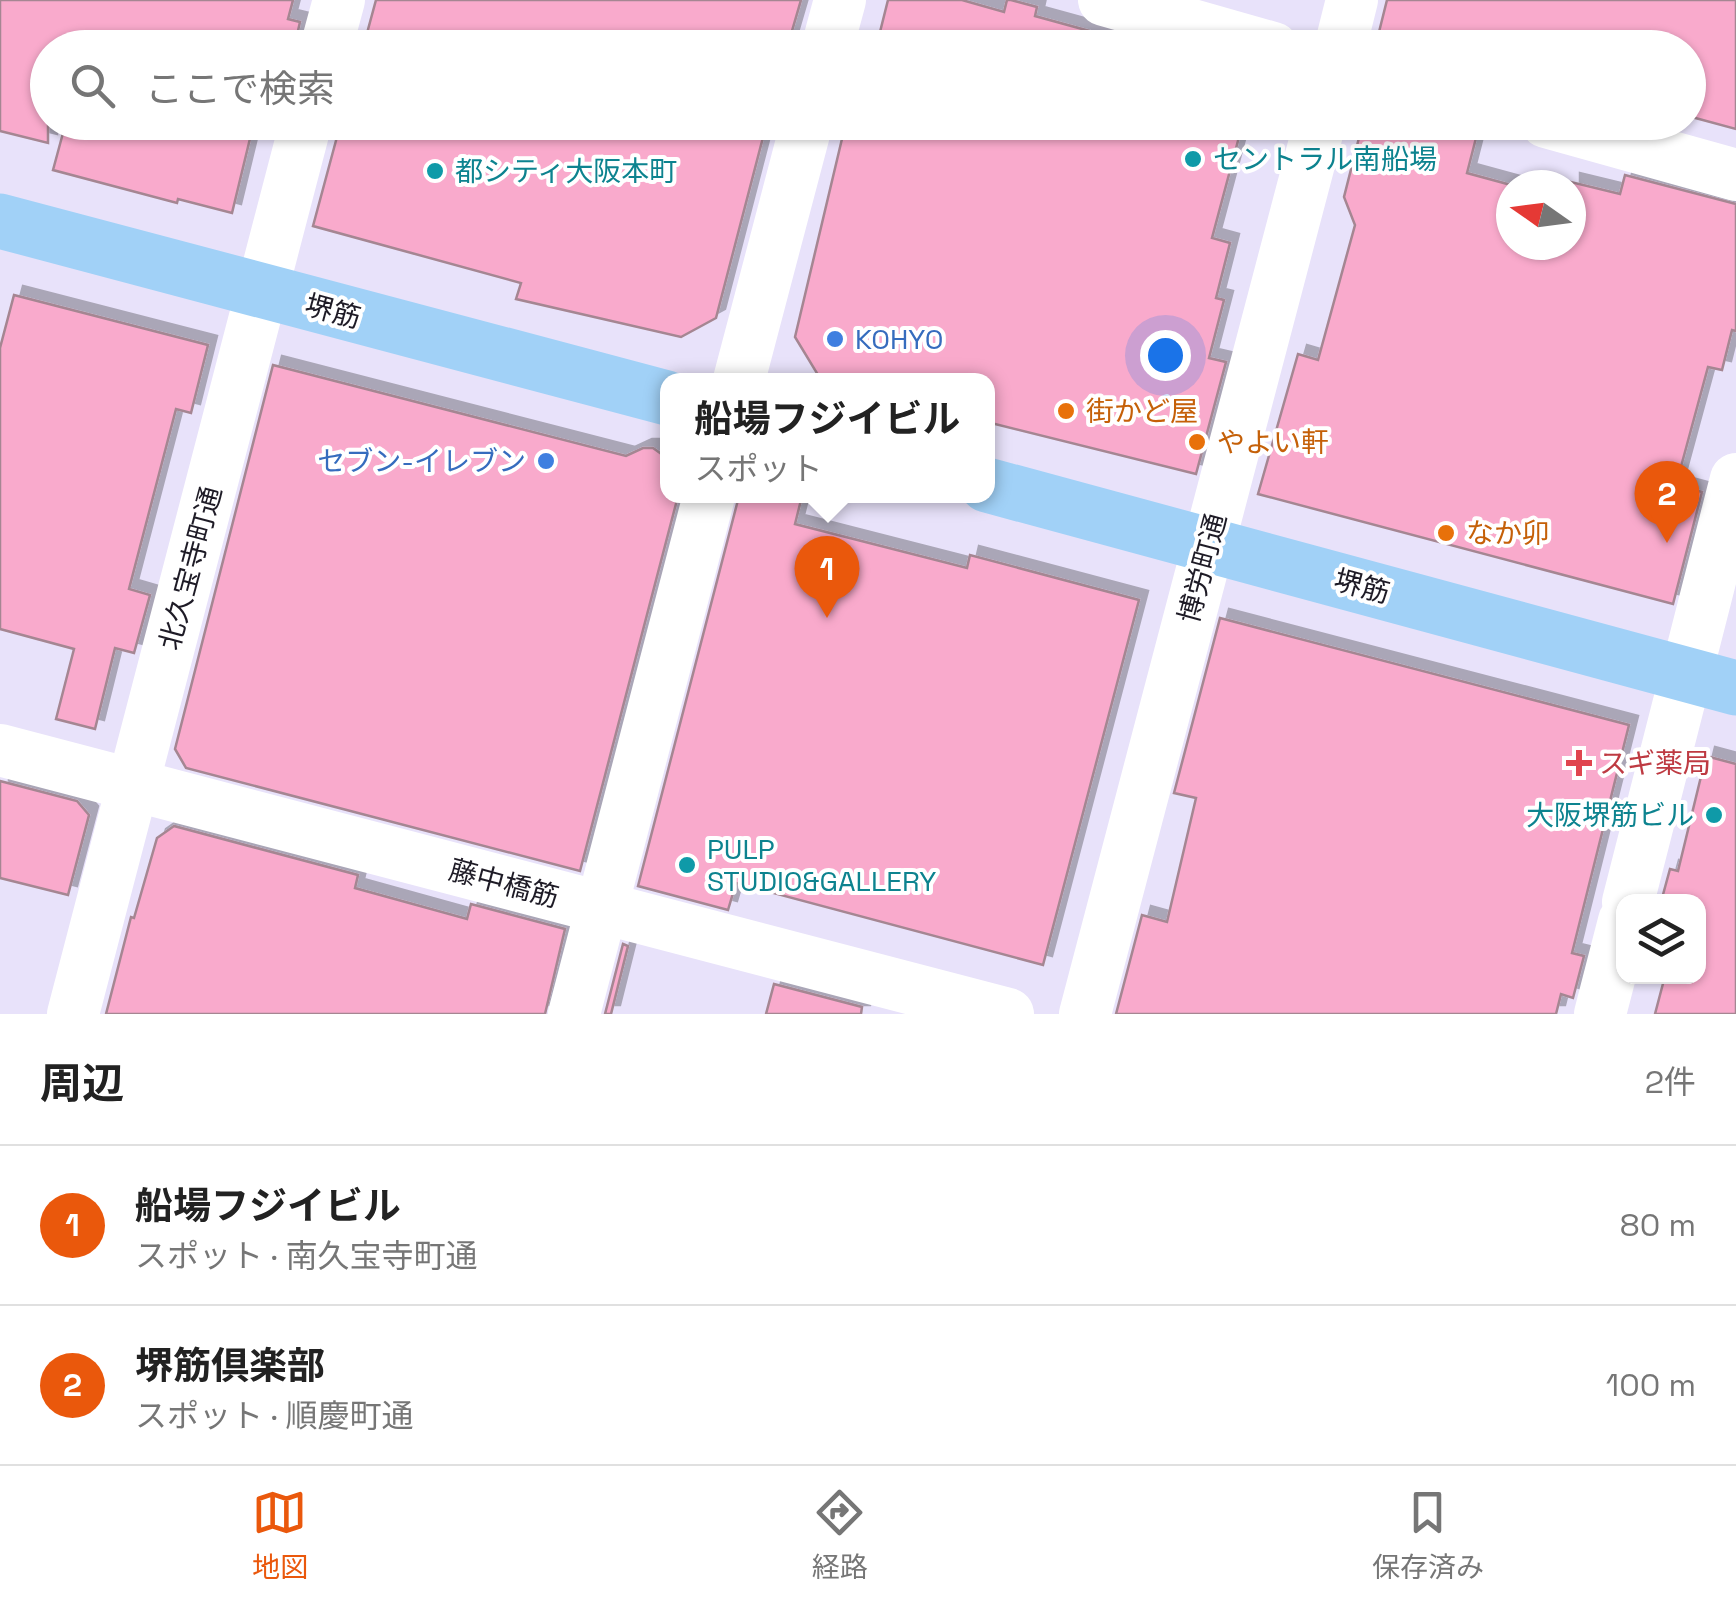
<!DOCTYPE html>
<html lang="ja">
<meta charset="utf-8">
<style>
body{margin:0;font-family:"Space Grotesk","Noto Sans JP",sans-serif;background:#f2f2f2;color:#222}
.controls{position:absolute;right:30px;bottom:30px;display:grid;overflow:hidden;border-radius:20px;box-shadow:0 2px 8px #0004}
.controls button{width:90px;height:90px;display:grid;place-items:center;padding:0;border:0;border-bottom:2px solid #e0e0e0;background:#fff;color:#222;font:50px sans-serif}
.compass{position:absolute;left:1496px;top:170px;width:90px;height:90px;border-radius:50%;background:#fff;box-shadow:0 2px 8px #0004;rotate:284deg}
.you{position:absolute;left:1165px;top:355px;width:35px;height:35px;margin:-25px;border:8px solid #fff;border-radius:50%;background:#1a73e8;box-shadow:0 0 0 15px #1a73e833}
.badge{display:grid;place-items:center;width:65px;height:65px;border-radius:50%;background:#ea580c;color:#fff;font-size:32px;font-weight:700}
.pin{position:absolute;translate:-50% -82px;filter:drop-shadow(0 2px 5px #0008)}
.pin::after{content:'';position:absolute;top:52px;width:35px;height:30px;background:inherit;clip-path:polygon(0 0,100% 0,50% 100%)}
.popup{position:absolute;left:660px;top:373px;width:335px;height:130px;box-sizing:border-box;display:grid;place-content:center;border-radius:20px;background:#fff;filter:drop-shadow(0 2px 8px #0005);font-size:32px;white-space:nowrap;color:#767676}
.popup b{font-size:38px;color:#222}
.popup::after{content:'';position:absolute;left:50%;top:100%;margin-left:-20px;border:20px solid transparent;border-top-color:#fff}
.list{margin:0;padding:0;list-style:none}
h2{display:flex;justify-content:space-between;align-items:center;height:130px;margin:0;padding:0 40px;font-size:42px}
h2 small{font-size:32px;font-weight:400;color:#767676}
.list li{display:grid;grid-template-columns:65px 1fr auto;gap:30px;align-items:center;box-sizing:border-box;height:160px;padding:0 40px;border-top:2px solid #e0e0e0}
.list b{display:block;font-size:38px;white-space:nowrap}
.list p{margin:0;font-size:32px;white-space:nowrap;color:#767676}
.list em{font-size:32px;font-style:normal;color:#767676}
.icon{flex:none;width:55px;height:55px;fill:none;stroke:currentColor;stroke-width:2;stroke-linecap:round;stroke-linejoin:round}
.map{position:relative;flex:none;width:1736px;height:1014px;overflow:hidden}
.search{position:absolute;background:#fff;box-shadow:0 2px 8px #0004;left:30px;right:30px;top:30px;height:110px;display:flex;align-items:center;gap:25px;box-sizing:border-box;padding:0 35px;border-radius:55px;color:#767676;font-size:38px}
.sheet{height:450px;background:#fff}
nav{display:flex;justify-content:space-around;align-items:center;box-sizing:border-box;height:140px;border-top:2px solid #e0e0e0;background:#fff;font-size:28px;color:#767676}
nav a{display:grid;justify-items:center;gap:5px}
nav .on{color:#ea580c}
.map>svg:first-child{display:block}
.building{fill:#f9aacc;stroke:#a58692;stroke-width:2.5;filter:url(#shadow)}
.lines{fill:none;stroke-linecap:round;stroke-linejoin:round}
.minor{stroke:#fff;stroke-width:52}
.major{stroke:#a1d1f7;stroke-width:55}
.culture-dot{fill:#0f9aa8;stroke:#fff;stroke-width:4}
.shop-dot{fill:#3f7fe0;stroke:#fff;stroke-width:4}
.food-dot{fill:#e8710a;stroke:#fff;stroke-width:4}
.health-dot{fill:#e0444e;stroke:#fff;stroke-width:4}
.labels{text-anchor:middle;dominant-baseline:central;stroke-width:8;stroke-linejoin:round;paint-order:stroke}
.culture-label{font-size:28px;fill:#0d838f;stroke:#fff;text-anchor:start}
.street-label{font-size:28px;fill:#1e1b26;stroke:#fff}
.shop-label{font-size:28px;fill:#366cbe;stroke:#fff;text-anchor:start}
.food-label{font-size:28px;fill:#c56008;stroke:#fff;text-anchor:start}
.health-label{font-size:28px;fill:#be3a42;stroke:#fff;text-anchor:start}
</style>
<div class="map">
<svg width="1736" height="1014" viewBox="0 0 1736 1014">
<defs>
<filter id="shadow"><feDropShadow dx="9" dy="-9" stdDeviation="0" flood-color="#0004"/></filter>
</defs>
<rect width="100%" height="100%" fill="#e8e2fa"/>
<g class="building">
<path d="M0,0H293L288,19L300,22L294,48H48V143L0,131Z"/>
<path d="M376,0H801L787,48H363Z"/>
<path d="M888,0H962L1004,12L1007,0H1011L1037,7L1035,16L1115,38L1114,48H876Z"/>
<path d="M1387,0H1736V129L1688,116V48H1387L1379,32Z"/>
<path d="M66,122H254L232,213L178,199L177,203L53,170Z"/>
<path d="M341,122H767L716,318L681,337L516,299L521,283L313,226Z"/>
<path d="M846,122H1243L1212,238L1230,243L1216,298L1224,300L1209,358L1226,362L1196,474L987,422V380H841L818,375L795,337Z"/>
<path d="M1363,122H1394L1436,134L1439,124L1477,134L1467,173L1511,185V245H1571V182L1620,194L1625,175L1736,204V331L1732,330L1722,370L1708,367L1676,485L1702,492L1673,604L1258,494L1298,354L1318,360L1355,225L1344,197Z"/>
<path d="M14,295L208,345L191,413L176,409L129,589L150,595L134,653L115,648L95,729L56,719L74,649L0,629V348Z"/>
<path d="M273,365L626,456L643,448H653L667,458V496H678L580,871L186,768L175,749Z"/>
<path d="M739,496H802L795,524L967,568L970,555L1139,600L1043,965L736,883L728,910L638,886Z"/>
<path d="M1220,618L1629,725L1572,953L1584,956L1573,998L1561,994L1556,1014H1116L1142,915L1167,922L1196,798L1174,793Z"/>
<path d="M1706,756L1736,764V1014H1655L1665,976H1698V902H1661L1670,869L1678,871Z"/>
<path d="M0,781L77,801L89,815L68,895L0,878Z"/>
<path d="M174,826L358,875L355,888L467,919L471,904L565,929L545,1014H106L131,917L134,918L157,838Z"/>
<path d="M623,944L628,946L611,1014H605Z"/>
<path d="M774,984L862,1007L861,1014H766Z"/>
</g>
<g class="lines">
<g class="minor">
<path d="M1104,0L1273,48"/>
<path d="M326,48L339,0"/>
<path d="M827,48L840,0"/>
<path d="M1340,48L1352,0"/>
<path d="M1546,122L1736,175"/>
<path d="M739,380L807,122"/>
<path d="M0,750L1008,1014"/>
<path d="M1628,902L1736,479"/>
<path d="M73,1014L306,122"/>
<path d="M574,1014L709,496"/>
<path d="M1085,1014L1320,122"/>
<path d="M1600,1014L1624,921"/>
</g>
<g class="major">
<path d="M0,221L667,398"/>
<path d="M987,485L1736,688"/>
</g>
</g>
<g class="culture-dot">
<circle cx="1193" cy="159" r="10"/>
<circle cx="435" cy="171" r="10"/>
<circle cx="1714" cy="815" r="10"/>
<circle cx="687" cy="865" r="10"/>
</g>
<g class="shop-dot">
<circle cx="835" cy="339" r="10"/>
<circle cx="546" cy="461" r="10"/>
</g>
<g class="food-dot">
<circle cx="1066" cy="411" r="10"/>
<circle cx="1197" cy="442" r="10"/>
<circle cx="1446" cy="533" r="10"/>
</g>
<path class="health-dot" d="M1574 748h10v10h10v10h-10v10h-10v-10h-10v-10h10z"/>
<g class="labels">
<g class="culture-label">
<text x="1213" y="159">セントラル南船場</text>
<text x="455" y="171">都シティ大阪本町</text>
<text x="1694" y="815" text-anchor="end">大阪堺筋ビル</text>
<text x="707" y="849">PULP<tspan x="707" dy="32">STUDIO&amp;GALLERY</tspan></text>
</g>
<g class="street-label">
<text transform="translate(333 311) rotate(15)">堺筋</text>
<text transform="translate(190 568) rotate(-75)">北久宝寺町通</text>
<text transform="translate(1202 568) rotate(-75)">博労町通</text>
<text transform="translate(1362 586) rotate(15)">堺筋</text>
<text transform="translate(504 883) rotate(15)">藤中橋筋</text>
</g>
<g class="shop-label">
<text x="855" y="339">KOHYO</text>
<text x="526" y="461" text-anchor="end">セブン-イレブン</text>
</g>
<g class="food-label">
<text x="1086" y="411">街かど屋</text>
<text x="1217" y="442">やよい軒</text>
<text x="1466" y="533">なか卯</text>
</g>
<g class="health-label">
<text x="1599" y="763">スギ薬局</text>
</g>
</g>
</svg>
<div class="controls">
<button><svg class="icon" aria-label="layers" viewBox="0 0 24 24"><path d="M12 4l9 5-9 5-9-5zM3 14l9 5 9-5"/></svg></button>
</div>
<svg class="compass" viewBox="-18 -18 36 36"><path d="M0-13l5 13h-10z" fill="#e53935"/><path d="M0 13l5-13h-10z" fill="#767676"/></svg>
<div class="you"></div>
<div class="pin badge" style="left:827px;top:618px">1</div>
<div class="popup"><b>船場フジイビル</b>スポット</div>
<div class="pin badge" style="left:1667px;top:543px">2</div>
<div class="search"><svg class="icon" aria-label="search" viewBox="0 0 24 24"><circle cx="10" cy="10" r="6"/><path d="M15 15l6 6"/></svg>ここで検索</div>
</div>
<section class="sheet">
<h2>周辺<small>2件</small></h2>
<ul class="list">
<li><span class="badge">1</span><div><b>船場フジイビル</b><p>スポット · 南久宝寺町通</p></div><em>80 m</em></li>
<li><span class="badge">2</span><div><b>堺筋倶楽部</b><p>スポット · 順慶町通</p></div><em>100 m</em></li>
</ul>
</section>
<nav>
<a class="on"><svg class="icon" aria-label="map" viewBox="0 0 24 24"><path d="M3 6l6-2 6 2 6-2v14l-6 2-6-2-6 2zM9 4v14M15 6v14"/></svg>地図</a>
<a><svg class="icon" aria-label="directions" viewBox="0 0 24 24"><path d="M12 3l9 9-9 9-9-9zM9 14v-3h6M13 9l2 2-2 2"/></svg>経路</a>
<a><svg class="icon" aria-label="saved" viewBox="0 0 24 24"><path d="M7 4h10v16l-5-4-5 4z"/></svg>保存済み</a>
</nav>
